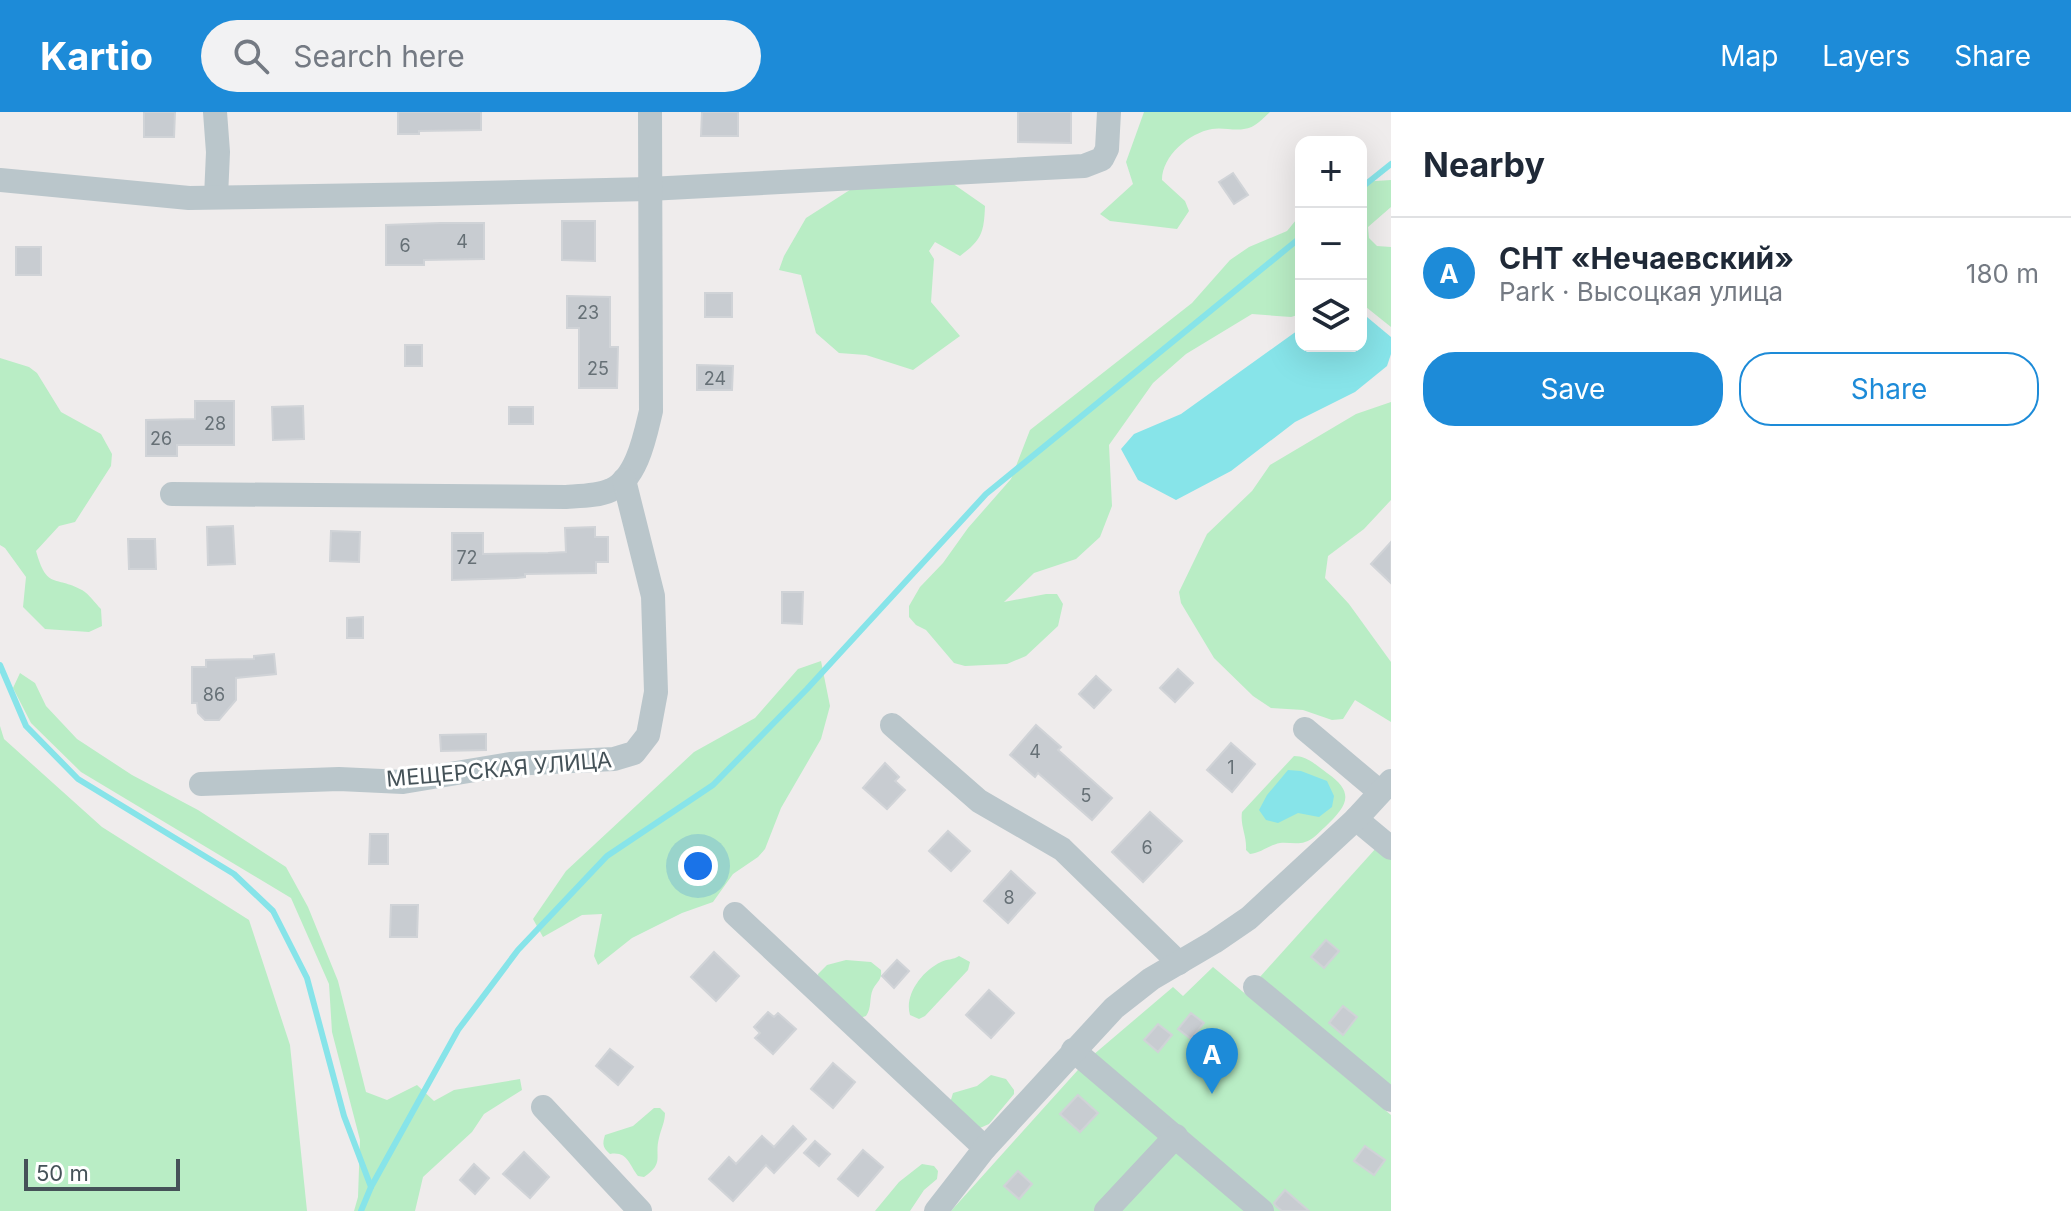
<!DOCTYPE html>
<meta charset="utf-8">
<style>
body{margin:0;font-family:Inter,sans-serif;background:#f2f2f3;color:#1f2937}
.controls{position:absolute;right:24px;top:24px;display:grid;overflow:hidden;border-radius:16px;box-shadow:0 8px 32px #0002}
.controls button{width:72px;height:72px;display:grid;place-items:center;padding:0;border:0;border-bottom:2px solid #e0e1e3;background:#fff;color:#1f2937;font:40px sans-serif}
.scale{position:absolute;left:24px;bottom:20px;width:156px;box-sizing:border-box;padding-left:8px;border:4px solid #455258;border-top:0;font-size:22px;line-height:28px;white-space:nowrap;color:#455258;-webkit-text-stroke:6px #fff;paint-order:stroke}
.you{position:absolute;left:698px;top:754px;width:28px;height:28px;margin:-20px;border:6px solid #fff;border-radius:50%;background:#1a73e8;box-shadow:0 0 0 12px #1a73e833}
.badge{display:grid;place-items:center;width:52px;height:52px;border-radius:50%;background:#1d8bd8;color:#fff;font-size:26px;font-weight:700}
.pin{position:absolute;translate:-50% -66px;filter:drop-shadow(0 2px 4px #0008)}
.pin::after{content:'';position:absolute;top:42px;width:28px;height:24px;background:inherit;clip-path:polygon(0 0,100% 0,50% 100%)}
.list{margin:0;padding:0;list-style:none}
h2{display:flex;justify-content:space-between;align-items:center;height:104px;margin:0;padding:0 32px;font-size:34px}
h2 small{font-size:26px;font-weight:400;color:#747a83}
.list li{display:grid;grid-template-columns:52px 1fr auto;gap:24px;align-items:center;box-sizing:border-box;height:112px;padding:0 32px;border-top:2px solid #e0e1e3}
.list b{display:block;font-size:30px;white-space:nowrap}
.list p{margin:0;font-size:26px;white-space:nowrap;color:#747a83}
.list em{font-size:26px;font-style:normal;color:#747a83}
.actions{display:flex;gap:16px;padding:24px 32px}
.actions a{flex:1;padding:18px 0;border:2px solid #1d8bd8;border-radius:32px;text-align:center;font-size:28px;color:#1d8bd8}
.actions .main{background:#1d8bd8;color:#fff}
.icon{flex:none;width:44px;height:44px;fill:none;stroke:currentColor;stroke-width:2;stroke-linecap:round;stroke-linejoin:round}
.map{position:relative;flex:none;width:1391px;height:1099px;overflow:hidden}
header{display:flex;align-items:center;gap:48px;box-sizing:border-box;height:112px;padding:0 40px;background:#1d8bd8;color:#fff}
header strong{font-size:38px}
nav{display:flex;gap:44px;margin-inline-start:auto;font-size:28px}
.search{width:560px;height:72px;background:#f2f2f3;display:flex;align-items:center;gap:20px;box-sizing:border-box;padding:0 28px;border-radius:44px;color:#747a83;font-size:30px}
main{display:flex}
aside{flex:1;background:#fff}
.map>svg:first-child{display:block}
.green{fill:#b9edc5}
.water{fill:#87e4e9}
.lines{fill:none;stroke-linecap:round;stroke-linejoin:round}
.stream{stroke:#87e4e9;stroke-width:6}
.building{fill:#c8ccd1;stroke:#d0d3d7;stroke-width:2}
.minor{stroke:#bac6cb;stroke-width:24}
.labels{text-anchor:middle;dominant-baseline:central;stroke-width:6;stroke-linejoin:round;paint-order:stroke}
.number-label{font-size:18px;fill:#667076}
.street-label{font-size:22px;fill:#455258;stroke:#fff}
</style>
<header>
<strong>Kartio</strong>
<div class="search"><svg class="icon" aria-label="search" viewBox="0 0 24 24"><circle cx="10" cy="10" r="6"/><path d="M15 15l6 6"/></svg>Search here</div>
<nav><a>Map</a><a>Layers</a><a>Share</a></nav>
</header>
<main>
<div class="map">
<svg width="1391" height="1099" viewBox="0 0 1391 1099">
<rect width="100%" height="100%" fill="#efecec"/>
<g class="green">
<path d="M1144,0H1270C1262,7 1255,16 1244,17C1234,19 1222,15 1212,17C1189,21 1162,44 1162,68L1185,89L1189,99L1177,117L1110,109L1100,102L1133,72L1126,50Z"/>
<path d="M1391,68V95L1368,115L1369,126L1377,134L1391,135V215L1361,191V70Z"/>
<path d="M952,71L985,94C984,120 982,128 960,144L935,130L929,139L934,147L931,190L960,224L913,258L866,243L839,241L816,221L801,163L779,158L784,144L806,106L856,74Z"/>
<path d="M1301,102V202L1291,205L1252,202L1186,242L1153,271L1109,333L1112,394L1100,425L1076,447L1034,461L1004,490L1046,482H1057L1063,492L1058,514L1026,544L1007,552L965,554L954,551L926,518L916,513L909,505V494L920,475L943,451L968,416L1011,367L1030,318L1192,191L1230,148L1249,135L1287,119Z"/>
<path d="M0,246L29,255L37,261L61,300L101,322L112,342L111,354L75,410L59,414L36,439C47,478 54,463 82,478C89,482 95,491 101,497L102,514L89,520L45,517L23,495L26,465L5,436L0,433Z"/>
<path d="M1391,290V388L1364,417L1328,444L1325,466L1349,492L1391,550V610L1355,588L1343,607L1332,608L1303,598L1271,596L1253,584L1214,546L1181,491L1179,480L1207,422L1252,379L1270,353L1356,302Z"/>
<path d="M821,549L830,594L821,627L781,696L765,737L758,745L733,762L713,790L682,801L632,826L598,853L594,844L602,802L582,803L543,825L533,807L566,759L694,640L755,606L798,557Z"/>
<path d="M20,561L35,571L46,594L77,627L132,663L198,698L286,755L308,795L338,869L366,980L387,988L417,973L434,989L454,978L520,967L522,978L484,1002L472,1020L423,1065L415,1099H354L358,1085L360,1028L332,920L329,872L291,786L81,660L31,611L13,576Z"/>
<path d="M0,614L4,627L102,715L249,808L290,933L307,1099H0Z"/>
<path d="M1294,644C1307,644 1316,653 1327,661C1356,681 1347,694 1325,715C1319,720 1313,728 1305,730C1297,733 1288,730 1280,731C1269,733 1261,741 1250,742L1246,738C1247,724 1240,714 1242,700Z"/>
<path d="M1377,735L1391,747V976L1259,866Z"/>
<path d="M959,844L970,850L968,858L925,904L919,907L910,903C904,883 922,859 941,850C947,847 953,848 959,844Z"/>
<path d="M846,848L871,850L881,858C882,868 878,868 873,877C869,885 872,896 866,904L860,906L819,873L818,862L827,853Z"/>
<path d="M1213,855L1391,1003V1099H951L1086,949L1173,875L1183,884Z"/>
<path d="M991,963L1006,967L1014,978V982L989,1012L980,1016L950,991L953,981L977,974Z"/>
<path d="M654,996H660L665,1001C665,1010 661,1017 659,1026C654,1045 665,1051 644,1065L638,1064C629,1053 628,1039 610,1042C603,1036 602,1032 605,1023L633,1014Z"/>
<path d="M922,1052L934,1054L938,1059L937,1067L924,1078L910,1099H875L899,1070Z"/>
</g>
<g class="water">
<path d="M1361,200L1391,225V242L1387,254L1355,280L1295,310L1231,359L1176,388L1138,368L1121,337L1134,322L1181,302L1301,216V234H1361Z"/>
<path d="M1288,658L1301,659L1327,669L1334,684L1332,695L1319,705L1298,701L1278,711L1266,708L1259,698L1267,683Z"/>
</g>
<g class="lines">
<g class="stream">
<path d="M1361,76L1391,52"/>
<path d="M0,553L26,614L78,667L234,762L273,799L307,866L344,1004L371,1075"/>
<path d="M361,1099L371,1075L458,918L518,838L607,744L713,673L807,577L986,382L1301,125"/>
</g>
</g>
<g class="building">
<path d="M144,0H175L174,25H144Z"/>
<path d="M398,0H481V18L419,19V22H398Z"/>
<path d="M702,0H738V24H701Z"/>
<path d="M1018,0H1071V31L1018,30Z"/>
<path d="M1233,61L1248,83L1234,92L1219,70Z"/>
<path d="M562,109H595V149L562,148Z"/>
<path d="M440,111H484V147L424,148V153H386V113Z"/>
<rect x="16" y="135" width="25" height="28"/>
<rect x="705" y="181" width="27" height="24"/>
<path d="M567,184L610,185V235H618L617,276H579V216H567Z"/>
<rect x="405" y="233" width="17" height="21"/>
<path d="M697,253L733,254L732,278H697Z"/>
<path d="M195,289H234V333H177V344H146V308L195,307Z"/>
<path d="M303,294L304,327L273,328L272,295Z"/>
<rect x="509" y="295" width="24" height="17"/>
<path d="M233,414L235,452L208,453L207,415Z"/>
<path d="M595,415V425H608V450H596V461L525,462V465L517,466L452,468V421H483V442L548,441L566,440L565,416Z"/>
<path d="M331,419L360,420L359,450L330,449Z"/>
<path d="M128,427H155L156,457H129Z"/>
<path d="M1391,430V471L1371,452Z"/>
<path d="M782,480H803L802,512L782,511Z"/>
<path d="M363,505V526H347V506Z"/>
<path d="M274,542L276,562L236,566V588L219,608H205L198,601L197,591H192V555H206V548L254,547V544Z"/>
<path d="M1178,557L1193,571L1175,590L1160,576Z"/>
<path d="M1096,564L1111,578L1094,596L1079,582Z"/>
<path d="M1036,613L1061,635L1058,638L1112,686L1092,708L1038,661L1035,665L1010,643Z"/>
<path d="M486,622V638L441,639L440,623Z"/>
<path d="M1231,631L1255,652L1232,680L1207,658Z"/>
<path d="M885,651L899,665L895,669L905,678L887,697L863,676Z"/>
<path d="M1150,700L1182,729L1143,770L1112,740Z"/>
<path d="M948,719L970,739L951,759L929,739Z"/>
<path d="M370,722H388V752H369Z"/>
<path d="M1011,759L1035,781L1008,811L984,789Z"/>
<path d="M391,793H418L417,825H390Z"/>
<path d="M1326,828L1339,839L1324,856L1311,845Z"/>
<path d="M714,840L739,864L716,889L691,865Z"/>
<path d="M897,848L909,859L894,876L882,864Z"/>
<path d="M989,878L1014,901L991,926L966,903Z"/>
<path d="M1343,894L1357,905L1343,923L1329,911Z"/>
<path d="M768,900L774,905L778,901L796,917L773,942L755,926L760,921L754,915Z"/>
<path d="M1191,901L1204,911L1191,927L1178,917Z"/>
<path d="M1158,912L1172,923L1158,940L1144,928Z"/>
<path d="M610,937L633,955L618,973L596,954Z"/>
<path d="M833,951L855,970L833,996L811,977Z"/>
<path d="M1078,983L1098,1001L1080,1020L1060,1002Z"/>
<path d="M793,1014L806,1027L774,1061L766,1053L733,1089L709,1067L729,1045L736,1052L762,1024L774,1035Z"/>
<path d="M815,1029L830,1042L819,1054L804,1041Z"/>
<path d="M1365,1034L1385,1048L1374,1063L1354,1049Z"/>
<path d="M863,1038L883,1055L858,1084L838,1067Z"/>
<path d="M524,1040L549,1065L530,1086L503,1062Z"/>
<path d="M474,1052L489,1066L475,1082L460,1068Z"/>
<path d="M1018,1059L1032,1072L1019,1087L1004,1074Z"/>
<path d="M1285,1078L1309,1099H1282L1276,1094L1274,1091Z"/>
</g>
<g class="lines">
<g class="minor">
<path d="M215,0L218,40L216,85"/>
<path d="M0,68L189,86L434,82L649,77L1084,54L1102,47L1107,37L1109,0"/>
<path d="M172,382L566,385C581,384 598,384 611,378C637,367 645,324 651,299L650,0"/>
<path d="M892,613L979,689L1062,737L1179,851"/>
<path d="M1305,617L1380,680"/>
<path d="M201,672L339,667L403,670L510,652L614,647L634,641L648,623L656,580L653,484L624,368"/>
<path d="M1356,707L1391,736"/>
<path d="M735,802L985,1036"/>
<path d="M1255,875L1391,988"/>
<path d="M1073,938L1262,1099"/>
<path d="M543,995L640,1099"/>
<path d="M936,1099L985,1036L1114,896L1151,867L1214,830L1249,806L1356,707L1391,669"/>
<path d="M1106,1099L1176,1024"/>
</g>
</g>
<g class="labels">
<g class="number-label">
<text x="462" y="129">4</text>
<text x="405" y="133">6</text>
<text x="588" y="200">23</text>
<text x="598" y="256">25</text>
<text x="715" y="266">24</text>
<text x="215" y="311">28</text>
<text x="161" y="326">26</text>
<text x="467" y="445">72</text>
<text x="214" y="582">86</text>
<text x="1035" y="639">4</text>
<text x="1231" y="655">1</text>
<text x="1086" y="683">5</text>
<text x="1147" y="735">6</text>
<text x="1009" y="785">8</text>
</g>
<g class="street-label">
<text transform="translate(499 657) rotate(-5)">МЕЩЕРСКАЯ УЛИЦА</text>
</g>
</g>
</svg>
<div class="controls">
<button>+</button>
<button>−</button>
<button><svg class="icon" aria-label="layers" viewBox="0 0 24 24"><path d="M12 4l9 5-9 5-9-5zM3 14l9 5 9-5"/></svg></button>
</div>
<div class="scale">50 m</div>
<div class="you"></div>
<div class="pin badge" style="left:1212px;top:982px">A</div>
</div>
<aside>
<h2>Nearby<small></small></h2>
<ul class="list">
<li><span class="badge">A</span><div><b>СНТ «Нечаевский»</b><p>Park · Высоцкая улица</p></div><em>180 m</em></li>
</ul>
<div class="actions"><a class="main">Save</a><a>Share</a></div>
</aside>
</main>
